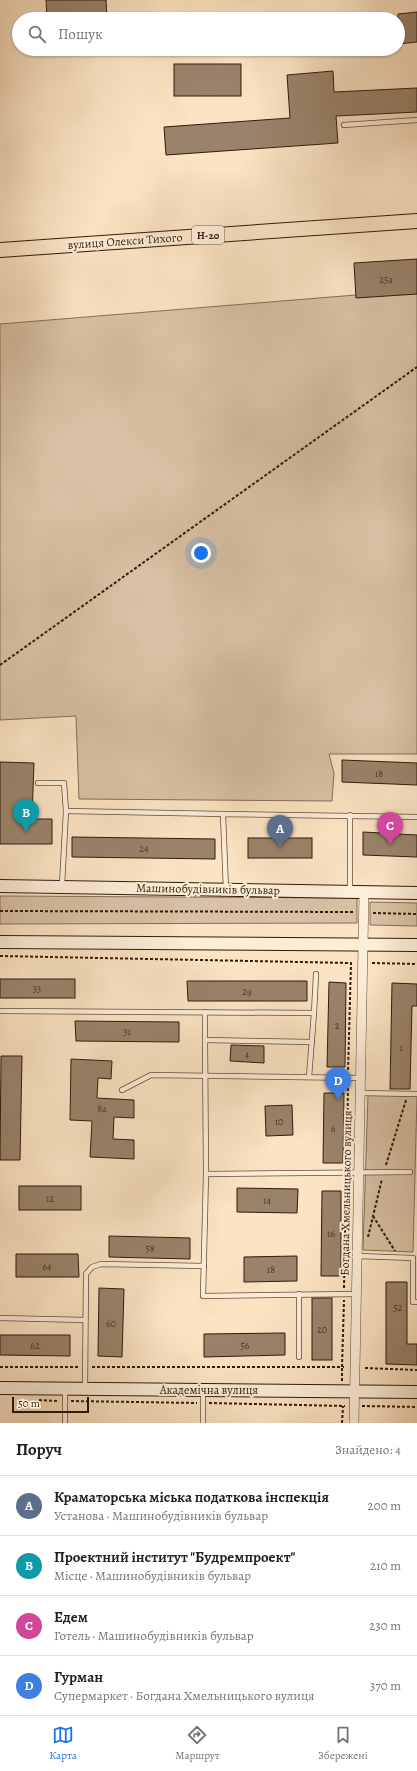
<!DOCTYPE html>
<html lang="uk">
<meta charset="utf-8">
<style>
body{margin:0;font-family:Alegreya,serif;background:#f2f2f2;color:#202124}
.scale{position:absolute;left:12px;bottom:10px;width:77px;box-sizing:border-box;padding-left:4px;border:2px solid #301b0c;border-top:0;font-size:11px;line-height:14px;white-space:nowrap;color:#301b0c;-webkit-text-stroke:3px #fcedd8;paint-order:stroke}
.you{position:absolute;left:201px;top:553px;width:14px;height:14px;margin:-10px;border:3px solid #fff;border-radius:50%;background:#1a73e8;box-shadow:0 0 0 6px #1a73e833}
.badge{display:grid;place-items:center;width:26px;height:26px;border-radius:50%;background:#1a73e8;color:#fff;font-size:13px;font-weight:700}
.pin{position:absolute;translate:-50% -33px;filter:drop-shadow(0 1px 2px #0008)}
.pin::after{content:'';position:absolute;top:21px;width:14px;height:12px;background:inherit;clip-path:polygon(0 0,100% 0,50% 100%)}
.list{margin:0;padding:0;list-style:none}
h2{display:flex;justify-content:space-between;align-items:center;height:52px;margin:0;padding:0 16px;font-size:17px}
h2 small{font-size:13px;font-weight:400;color:#757577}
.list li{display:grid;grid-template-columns:26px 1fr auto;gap:12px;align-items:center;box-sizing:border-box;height:60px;padding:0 16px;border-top:1px solid #e0e0e0}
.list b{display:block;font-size:15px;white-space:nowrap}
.list p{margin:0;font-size:13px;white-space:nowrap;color:#757577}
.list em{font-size:13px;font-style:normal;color:#757577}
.icon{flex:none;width:22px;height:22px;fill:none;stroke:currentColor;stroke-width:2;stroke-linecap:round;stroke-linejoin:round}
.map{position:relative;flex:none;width:417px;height:1423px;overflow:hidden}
.search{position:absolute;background:#fff;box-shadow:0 1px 3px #0004;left:12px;right:12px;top:12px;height:44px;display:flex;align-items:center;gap:10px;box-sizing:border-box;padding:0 14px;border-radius:22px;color:#757577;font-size:15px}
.sheet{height:292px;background:#fff}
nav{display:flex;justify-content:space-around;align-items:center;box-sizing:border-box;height:56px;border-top:1px solid #e0e0e0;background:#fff;font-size:11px;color:#757577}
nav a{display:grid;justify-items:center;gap:2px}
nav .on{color:#1a73e8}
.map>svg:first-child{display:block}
.green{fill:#d8c1a4;stroke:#846e58}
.building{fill:#9a836b;stroke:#301b0c}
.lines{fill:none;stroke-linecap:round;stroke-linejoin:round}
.lane-casing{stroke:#634d3a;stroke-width:6}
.street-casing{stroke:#634d3a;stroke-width:10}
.secondary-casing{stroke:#301b0c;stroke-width:14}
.primary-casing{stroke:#301b0c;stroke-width:16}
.path{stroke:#301b0c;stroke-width:2;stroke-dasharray:3 2;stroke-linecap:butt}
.lane{stroke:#fcedd8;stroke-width:4.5}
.street{stroke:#fcedd8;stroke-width:9}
.secondary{stroke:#fcedd8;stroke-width:12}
.primary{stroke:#fbe3c3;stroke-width:14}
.labels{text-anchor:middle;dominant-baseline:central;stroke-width:4;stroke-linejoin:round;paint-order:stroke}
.number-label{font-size:10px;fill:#4a3524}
.shield{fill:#fcedd8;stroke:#6d5a49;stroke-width:1}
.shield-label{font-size:11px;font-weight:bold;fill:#301b0c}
.street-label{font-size:12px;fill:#301b0c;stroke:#fcedd8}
</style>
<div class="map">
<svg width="417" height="1423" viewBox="0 0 417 1423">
<rect width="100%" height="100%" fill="#fbe3c3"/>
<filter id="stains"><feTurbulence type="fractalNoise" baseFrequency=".005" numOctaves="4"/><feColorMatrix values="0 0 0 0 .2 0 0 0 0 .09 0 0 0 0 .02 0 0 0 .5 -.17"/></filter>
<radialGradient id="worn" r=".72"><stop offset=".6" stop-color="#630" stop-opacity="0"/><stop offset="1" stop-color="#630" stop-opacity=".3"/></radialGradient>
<g class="green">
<path d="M417,290V754H329L334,773L332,801L79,799L76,716L0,720V324Z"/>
<path d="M0,896L357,898V923L0,924Z"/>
<path d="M370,902L417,903V926L370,925Z"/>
<path d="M368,1095L417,1096L413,1252L363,1250Z"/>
</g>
<g class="building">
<path d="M46,0H106L107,19H47Z"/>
<path d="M417,12V42L398,44V14Z"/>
<rect x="174" y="64" width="67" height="32"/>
<path d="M333,71L334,92L417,88V112L336,116L338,143L166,155L164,127L290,118L287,75Z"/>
<path d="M417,259V294L356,298L354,263Z"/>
<path d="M342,760L417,763V785L342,782Z"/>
<path d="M0,762L34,763L32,819H52V844H0Z"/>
<path d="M363,832L417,835V857L363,855Z"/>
<path d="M72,837L215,839V859L72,857Z"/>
<rect x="248" y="838" width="64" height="20"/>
<rect x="0" y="979" width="75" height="19"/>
<path d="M187,981H307V1001H188Z"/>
<path d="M329,982L346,983L345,1067H327Z"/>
<path d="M392,983L417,984V1006H412L410,1089H390Z"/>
<path d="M75,1021L179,1022V1042L76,1041Z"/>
<path d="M231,1045L264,1046V1063L230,1061Z"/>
<path d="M1,1056H22L20,1160H0Z"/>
<path d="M71,1059L112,1061L111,1079L98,1078L97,1098L134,1100V1118L114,1117L113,1139L134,1140V1159L90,1157L92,1121L70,1120Z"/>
<path d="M324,1093H344L343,1163H323Z"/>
<path d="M292,1105L293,1135L266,1136L265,1106Z"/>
<rect x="19" y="1186" width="62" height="24"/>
<path d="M237,1188L298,1189L297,1213L237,1212Z"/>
<path d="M322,1191H341V1276H321Z"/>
<path d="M109,1236L190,1238V1259L109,1257Z"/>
<path d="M16,1254H78L79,1277H16Z"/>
<path d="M297,1256V1281L244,1282V1257Z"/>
<path d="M386,1282H407V1344H417V1365L386,1364Z"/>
<path d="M99,1288L124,1289L122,1357L98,1356Z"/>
<rect x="312" y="1298" width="20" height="62"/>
<path d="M285,1333V1355L204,1357V1334Z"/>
<path d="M0,1335H70V1356L0,1355Z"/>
</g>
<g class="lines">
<g class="lane-casing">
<g id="lane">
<path d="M344,125L417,120"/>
<path d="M38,783H64L66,811L62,885"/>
<path d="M66,811L223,814"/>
<path d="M226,890L223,814L417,817"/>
<path d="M350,891V815"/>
<path d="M0,1011L314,1013L309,1077"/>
<path d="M205,1012V1040L312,1042"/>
<path d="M314,1013L316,974"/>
<path d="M205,1040L206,1174L203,1296L356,1294"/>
<path d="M122,1090L151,1075L360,1078"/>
<path d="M360,1093L417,1094"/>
<path d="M206,1174L410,1172"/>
<path d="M357,1256L413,1258V1302H417"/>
<path d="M299,1294V1357"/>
<path d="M0,1318L85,1320"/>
<path d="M85,1389L86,1274L92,1267L101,1264L204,1266"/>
<path d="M65,1423V1389"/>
<path d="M203,1423V1391"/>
</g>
</g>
<g class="street-casing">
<path id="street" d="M354,1423L364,892"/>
</g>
<g class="secondary-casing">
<g id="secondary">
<path d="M0,886L417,893"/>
<path d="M0,942L417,945"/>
<path d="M0,1388L417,1392"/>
</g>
</g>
<g class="primary-casing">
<path id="primary" d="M0,250L417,221"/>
</g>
<g class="path">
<path d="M0,665L417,367"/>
<path d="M0,911L355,912"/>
<path d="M373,913L417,914"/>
<path d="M0,956L351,963L348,1072"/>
<path d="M372,963L417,964"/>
<path d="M386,1165L406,1100"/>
<path d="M347,1166L348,1084"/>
<path d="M373,1216L395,1251"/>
<path d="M368,1237L382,1179"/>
<path d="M344,1288L346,1178"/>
<path d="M0,1367H79"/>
<path d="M92,1367H342L344,1300"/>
<path d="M365,1368L417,1370"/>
<path d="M342,1381V1367H344"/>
<path d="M39,1400L59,1401"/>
<path d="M71,1401L197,1403"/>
<path d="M209,1403L345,1406"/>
<path d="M362,1406L417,1407"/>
<path d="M342,1423L343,1406"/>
</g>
<use href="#lane" class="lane"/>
<use href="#street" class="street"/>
<use href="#secondary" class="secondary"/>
<use href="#primary" class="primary"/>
</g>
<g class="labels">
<g class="number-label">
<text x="386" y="279">25а</text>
<text x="379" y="773">18</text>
<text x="144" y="848">24</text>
<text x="37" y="988">33</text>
<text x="247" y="991">29</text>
<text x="337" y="1025">2</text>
<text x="127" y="1031">31</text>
<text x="401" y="1047">1</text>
<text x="247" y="1054">4</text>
<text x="102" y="1108">8а</text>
<text x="279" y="1121">10</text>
<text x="333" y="1128">6</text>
<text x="50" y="1198">12</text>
<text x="267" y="1200">14</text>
<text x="331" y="1233">16</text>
<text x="150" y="1248">58</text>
<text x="47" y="1266">64</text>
<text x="271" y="1269">18</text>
<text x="398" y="1307">52</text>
<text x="111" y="1323">60</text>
<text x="322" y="1329">20</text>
<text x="35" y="1345">62</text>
<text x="245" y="1345">56</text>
</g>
<rect class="shield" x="192" y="226" width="32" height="18" rx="3"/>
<g class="shield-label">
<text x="208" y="235">Н-20</text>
</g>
<g class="street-label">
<text transform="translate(125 241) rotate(-4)">вулиця Олекси Тихого</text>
<text transform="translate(208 889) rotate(1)">Машинобудівників бульвар</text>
<text transform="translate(346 1193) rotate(-89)">Богдана Хмельницького вулиця</text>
<text x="209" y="1390">Академічна вулиця</text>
</g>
</g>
<rect width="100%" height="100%" filter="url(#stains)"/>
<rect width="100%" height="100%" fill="url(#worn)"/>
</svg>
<div class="scale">50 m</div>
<div class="you"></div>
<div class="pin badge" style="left:280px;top:848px;background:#5c6f8a">A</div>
<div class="pin badge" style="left:26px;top:832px;background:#0f9aa8">B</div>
<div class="pin badge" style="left:390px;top:845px;background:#d1479c">C</div>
<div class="pin badge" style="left:338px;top:1100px;background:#3f7fe0">D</div>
<div class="search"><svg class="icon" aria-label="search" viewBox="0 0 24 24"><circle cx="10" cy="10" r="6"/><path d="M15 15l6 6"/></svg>Пошук</div>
</div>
<section class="sheet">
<h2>Поруч<small>Знайдено: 4</small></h2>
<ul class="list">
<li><span class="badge" style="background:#5c6f8a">A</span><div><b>Краматорська міська податкова інспекція</b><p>Установа · Машинобудівників бульвар</p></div><em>200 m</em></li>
<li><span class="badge" style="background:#0f9aa8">B</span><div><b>Проектний інститут &quot;Будремпроект&quot;</b><p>Місце · Машинобудівників бульвар</p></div><em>210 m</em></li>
<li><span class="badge" style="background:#d1479c">C</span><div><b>Едем</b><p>Готель · Машинобудівників бульвар</p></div><em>230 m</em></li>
<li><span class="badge" style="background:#3f7fe0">D</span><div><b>Гурман</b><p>Супермаркет · Богдана Хмельницького вулиця</p></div><em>370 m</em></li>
</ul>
</section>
<nav>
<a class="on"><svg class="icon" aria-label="map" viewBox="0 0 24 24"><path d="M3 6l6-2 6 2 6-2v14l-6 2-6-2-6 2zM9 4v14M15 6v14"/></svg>Карта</a>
<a><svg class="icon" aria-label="directions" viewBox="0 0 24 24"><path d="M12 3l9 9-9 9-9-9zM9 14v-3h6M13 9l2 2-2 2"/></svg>Маршрут</a>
<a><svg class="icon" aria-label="saved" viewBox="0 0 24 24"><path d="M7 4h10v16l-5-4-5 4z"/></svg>Збережені</a>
</nav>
